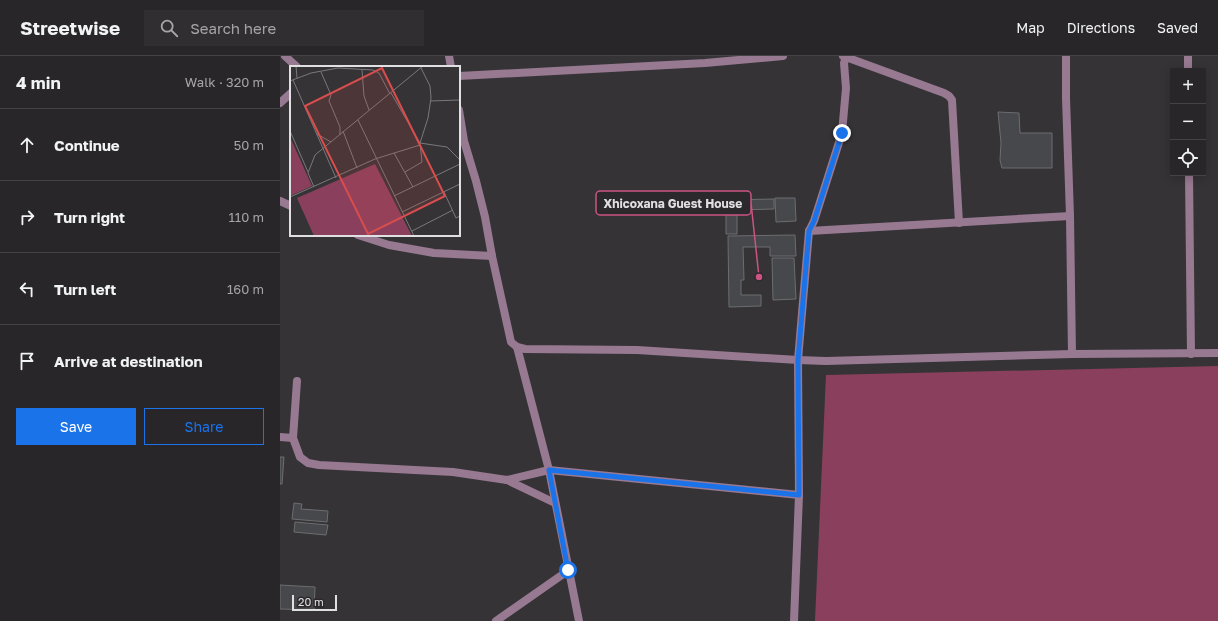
<!DOCTYPE html>
<meta charset="utf-8">
<style>
body{margin:0;font-family:"Golos Text",sans-serif;background:#302e30;color:#f1f3f6}
.controls{position:absolute;right:12px;top:12px;display:grid;overflow:hidden;border-radius:0px;box-shadow:0 2px 10px #0003}
.controls button{width:36px;height:36px;display:grid;place-items:center;padding:0;border:0;border-bottom:1px solid #444345;background:#282628;color:#f1f3f6;font:20px sans-serif}
.scale{position:absolute;left:12px;bottom:10px;width:45px;box-sizing:border-box;padding-left:4px;border:2px solid #e0dfe1;border-top:0;font-size:11px;line-height:14px;white-space:nowrap;color:#e0dfe1;-webkit-text-stroke:3px #2b292c;paint-order:stroke}
.stop{position:absolute;width:12px;height:12px;margin:-9px;border:3px solid #1a73e8;border-radius:50%;background:#fff}
.stop.end{background:#1a73e8;border-color:#fff;box-shadow:0 1px 4px #0008}
.list{margin:0;padding:0;list-style:none}
h2{display:flex;justify-content:space-between;align-items:center;height:52px;margin:0;padding:0 16px;font-size:17px}
h2 small{font-size:13px;font-weight:400;color:#a5a5a8}
.list li{display:grid;grid-template-columns:26px 1fr auto;gap:12px;align-items:center;box-sizing:border-box;height:72px;padding:0 16px;border-top:1px solid #444345}
.list b{display:block;font-size:15px;white-space:nowrap}
.list em{font-size:13px;font-style:normal;color:#a5a5a8}
.actions{display:flex;gap:8px;padding:12px 16px}
.actions a{flex:1;padding:9px 0;border:1px solid #1a73e8;border-radius:0px;text-align:center;font-size:14px;color:#1a73e8}
.actions .main{background:#1a73e8;color:#fff}
.icon{flex:none;width:22px;height:22px;fill:none;stroke:currentColor;stroke-width:2;stroke-linecap:round;stroke-linejoin:round}
.map{position:relative;flex:none;width:938px;height:565px;overflow:hidden}
header{display:flex;align-items:center;gap:24px;box-sizing:border-box;height:56px;padding:0 20px;background:#282628;border-bottom:1px solid #444345}
header strong{font-size:19px}
nav{display:flex;gap:22px;margin-inline-start:auto;font-size:14px}
.search{width:280px;height:36px;background:#302e30;display:flex;align-items:center;gap:10px;box-sizing:border-box;padding:0 14px;border-radius:0px;color:#a5a5a8;font-size:15px}
main{display:flex}
aside{flex:1;background:#282628}
.map>svg:first-child{display:block}
.green{fill:#8a405c}
.building{fill:#47484b;stroke:#6c6d70}
.lines{fill:none;stroke-linecap:round;stroke-linejoin:round}
.street{stroke:#987992;stroke-width:8}
.route{stroke:#1a73e8;stroke-width:5}
.inset-road{fill:none;stroke:#79787a;stroke-width:1}
.view{fill:#d84d4d;fill-opacity:0.15;stroke:#d84d4d;stroke-width:2}
.inset-edge{fill:none;stroke:#e0dfe1;stroke-width:2}
.leader{fill:none;stroke:#cb5483;stroke-width:1.5}
.callout-dot{fill:#cb5483;stroke:#2b292c;stroke-width:1.5}
.callout{fill:#2b292c;stroke:#cb5483;stroke-width:1.5}
.callout-label{font-size:12px;text-anchor:middle;font-weight:bold;fill:#e0dfe1}
</style>
<header>
<strong>Streetwise</strong>
<div class="search"><svg class="icon" aria-label="search" viewBox="0 0 24 24"><circle cx="10" cy="10" r="6"/><path d="M15 15l6 6"/></svg>Search here</div>
<nav><a>Map</a><a>Directions</a><a>Saved</a></nav>
</header>
<main>
<aside>
<h2>4 min<small>Walk · 320 m</small></h2>
<ul class="list">
<li><svg class="icon" aria-label="ahead" viewBox="0 0 24 24"><path d="M12 20V5M6 11l6-6 6 6"/></svg><div><b>Continue</b></div><em>50 m</em></li>
<li><svg class="icon" aria-label="right" viewBox="0 0 24 24"><path d="M7 20v-9h11M14 6l5 5-5 5"/></svg><div><b>Turn right</b></div><em>110 m</em></li>
<li><svg class="icon" aria-label="left" viewBox="0 0 24 24"><path d="M17 20v-9H6M10 6l-5 5 5 5"/></svg><div><b>Turn left</b></div><em>160 m</em></li>
<li><svg class="icon" aria-label="arrive" viewBox="0 0 24 24"><path d="M6 21V4h12l-3 4 3 4H6"/></svg><div><b>Arrive at destination</b></div></li>
</ul>
<div class="actions"><a class="main">Save</a><a>Share</a></div>
</aside>
<div class="map">
<svg width="938" height="565" viewBox="0 0 938 565">
<rect width="100%" height="100%" fill="#353336"/>
<path class="green" d="M938,310V565H535L546,319Z"/>
<g class="building">
<path d="M718,56L739,57L740,77H772V112H722L720,104L721,87Z"/>
<path d="M495,142H515L516,165L496,166Z"/>
<path d="M494,143V153L457,154V178H446V144Z"/>
<path d="M515,179L516,200H490V191H463L464,224H461V239H481V250L449,251L448,180Z"/>
<path d="M492,202H514L516,243L493,244Z"/>
<path d="M0,401H4L2,428H0Z"/>
<path d="M14,447L22,448L21,453L48,455L47,466L12,463Z"/>
<path d="M15,466L48,469L46,479L14,476Z"/>
<path d="M0,529L35,531L34,554L0,553Z"/>
</g>
<g class="lines">
<g class="street">
<path d="M5,0L17,11"/>
<path d="M169,0L171,11"/>
<path d="M563,0L664,37L669,40L672,44L679,167"/>
<path d="M786,0V42L790,160L792,298"/>
<path d="M908,0V15"/>
<path d="M179,20L425,7L503,0"/>
<path d="M0,47L11,37"/>
<path d="M179,54L184,85L196,125L205,161L212,200L231,286L237,291L245,293L357,294L518,304L546,305L792,298L938,297"/>
<path d="M909,117L911,298"/>
<path d="M0,145L11,150"/>
<path d="M529,175L790,160"/>
<path d="M78,179L109,189L154,197L212,200"/>
<path d="M237,291L269,414L299,565"/>
<path d="M17,325L13,382L20,401L28,407L39,409L173,416L227,424L275,447"/>
<path d="M0,381L13,382"/>
<path d="M227,424L269,414L519,439"/>
<path d="M216,565L289,514"/>
<path d="M514,565L519,439L518,304L529,175L534,165L562,77L566,32L564,7L566,1"/>
</g>
</g>
<g class="lines">
<path class="route" d="M288,514L269,414L519,439L518,304L529,175L534,165L562,77"/>
</g>
<g transform="translate(10 10)">
<rect width="170" height="170" fill="#353336"/>
<path d="M0,71L22,120L0,130ZM85,98L122,170H24L7,132Z" fill="#8a405c"/>
<path class="inset-road" d="M6,0L7,12M72,4L74,30L79,44M31,6L41,29L39,35L50,61V69M3,14L46,112M0,15L21,7L48,2L83,4L89,7L100,28M101,27L130,77L157,81L170,94M140,35L170,34M68,54L124,170M0,65L18,106M53,65L67,102M27,68L41,76M104,87L123,121M115,106L132,96L130,77L138,52L141,32L140,20L131,2M24,121L18,107L25,89L133,0M154,126L166,152L170,150M104,130L170,98M0,131L85,93L130,79M112,146L170,118M122,165L163,144"/>
<path class="view" d="M92,2L155,130L78,168L15,40Z"/>
<rect width="170" height="170" class="inset-edge"/>
</g>
<path class="leader" d="M479 221L471 147"/>
<circle class="callout-dot" cx="479" cy="221" r="4"/>
<rect class="callout" x="316" y="135" width="155" height="24" rx="4"/>
<g class="callout-label">
<text x="393" y="152">Xhicoxana Guest House</text>
</g>
</svg>
<div class="controls">
<button>+</button>
<button>−</button>
<button><svg class="icon" aria-label="locate" viewBox="0 0 24 24"><circle cx="12" cy="12" r="6"/><path d="M12 2v4M12 18v4M2 12h4M18 12h4"/></svg></button>
</div>
<div class="scale">20 m</div>
<div class="stop" style="left:288px;top:514px"></div>
<div class="stop end" style="left:562px;top:77px"></div>
</div>
</main>
